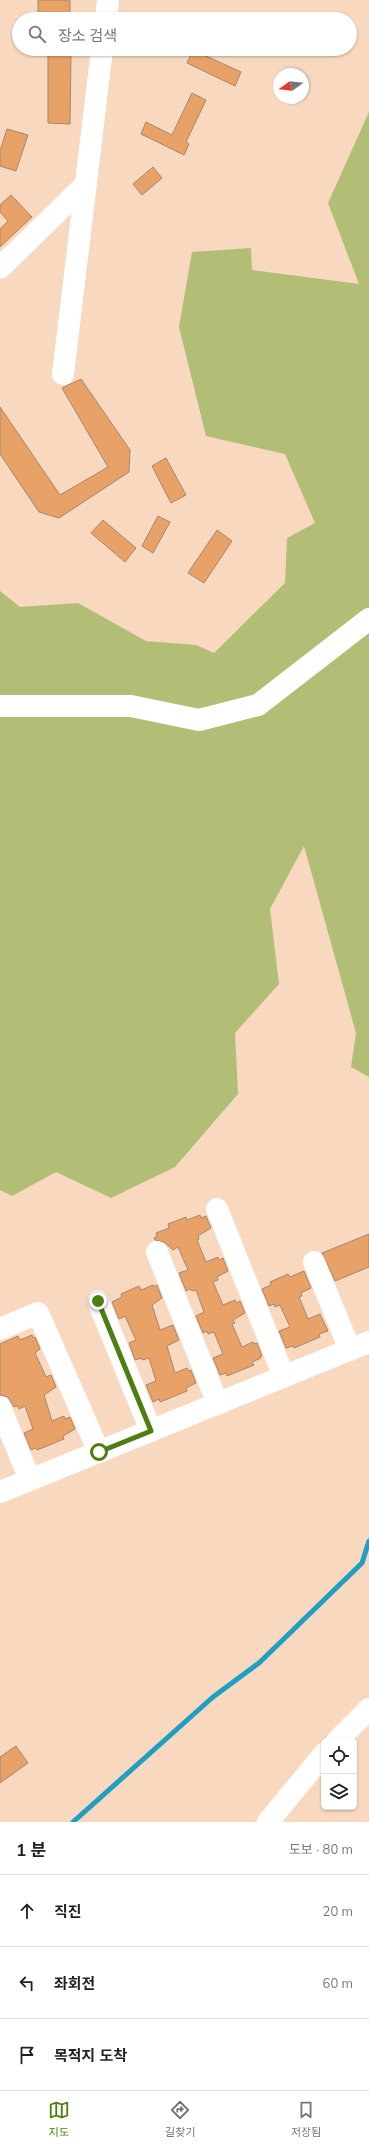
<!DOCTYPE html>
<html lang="ko">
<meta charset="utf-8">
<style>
body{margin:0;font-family:Mulish,"Noto Sans KR",sans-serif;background:#f6f6f6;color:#222}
.controls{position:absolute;right:12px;bottom:12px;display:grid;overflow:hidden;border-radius:6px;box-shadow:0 1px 3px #0004}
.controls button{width:36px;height:36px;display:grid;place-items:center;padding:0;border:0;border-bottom:1px solid #e0e0e0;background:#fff;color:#222;font:20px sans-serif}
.compass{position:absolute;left:273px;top:68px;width:36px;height:36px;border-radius:50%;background:#fff;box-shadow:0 1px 3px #0004;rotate:255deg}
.stop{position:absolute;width:12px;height:12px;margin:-9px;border:3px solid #4c7f10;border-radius:50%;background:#fff}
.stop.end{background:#4c7f10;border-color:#fff;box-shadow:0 1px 4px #0008}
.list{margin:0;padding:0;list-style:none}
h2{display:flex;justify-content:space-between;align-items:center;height:52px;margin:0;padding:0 16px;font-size:17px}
h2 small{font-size:13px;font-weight:400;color:#767676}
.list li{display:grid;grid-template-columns:26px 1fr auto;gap:12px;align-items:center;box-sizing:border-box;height:72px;padding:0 16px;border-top:1px solid #e0e0e0}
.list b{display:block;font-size:15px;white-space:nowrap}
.list em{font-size:13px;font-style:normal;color:#767676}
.icon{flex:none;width:22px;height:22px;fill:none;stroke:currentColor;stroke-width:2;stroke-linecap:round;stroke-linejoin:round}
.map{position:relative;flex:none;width:369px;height:1822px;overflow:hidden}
.search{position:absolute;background:#fff;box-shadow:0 1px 3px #0004;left:12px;right:12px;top:12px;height:44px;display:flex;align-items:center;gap:10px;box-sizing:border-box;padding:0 14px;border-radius:22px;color:#767676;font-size:15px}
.sheet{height:268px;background:#fff}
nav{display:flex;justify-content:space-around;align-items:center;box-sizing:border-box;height:56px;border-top:1px solid #e0e0e0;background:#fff;font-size:11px;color:#767676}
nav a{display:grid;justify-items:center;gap:2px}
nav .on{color:#4c7f10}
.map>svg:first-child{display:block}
.green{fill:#b2be75}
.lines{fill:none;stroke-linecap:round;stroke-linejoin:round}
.stream{stroke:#1f9fc1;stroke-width:5}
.building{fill:#e8a166;stroke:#a48770}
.minor{stroke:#fff;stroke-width:22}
.route{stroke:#4c7f10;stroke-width:5}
</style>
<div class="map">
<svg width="369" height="1822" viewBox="0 0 369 1822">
<rect width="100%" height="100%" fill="#f8d8bf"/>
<path class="green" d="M369,112V1077L351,1067L356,1033L304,846L270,909L279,984L235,1033L238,1094L175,1167L111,1198L56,1172L12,1196L0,1190V591L20,607L78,603L146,641L196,645L214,653L285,583L287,538L315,523L285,454L206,436L179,327L192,252L251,248L252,270L359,284L328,203Z"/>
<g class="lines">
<path class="stream" d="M73,1822L213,1697L259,1663L362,1563L369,1541"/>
</g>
<g class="building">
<rect x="38" y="0" width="32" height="19"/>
<path d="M48,50L71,51L70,124L48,123Z"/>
<path d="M193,50L241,72L235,86L187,63Z"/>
<path d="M192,93L206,100L186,142L189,144L184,155L141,134L146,122L172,135Z"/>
<path d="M7,129L28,135L16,171L0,166V151Z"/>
<path d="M153,167L162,178L142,195L133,184Z"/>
<path d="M11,195L32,217L0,247V229L8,221L0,212V205Z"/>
<path d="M81,379L130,450L129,472L59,518L39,512L0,454V407L60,495L108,467L62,388Z"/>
<path d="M166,458L186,495L171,503L152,466Z"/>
<path d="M158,516L170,522L153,553L142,546Z"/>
<path d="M103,520L136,548L125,562L91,533Z"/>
<path d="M217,530L232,541L204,583L188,573Z"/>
<path d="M200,1215L201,1218L206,1216L211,1228L198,1236L199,1239L197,1240L206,1262L218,1257L219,1260L223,1258L228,1271L217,1277L218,1280L213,1282L223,1305L235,1300L236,1303L240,1301L245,1313L233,1320L235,1323L232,1324L242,1347L253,1342L254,1344L257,1343L262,1356H260L261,1358L252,1362L254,1365L227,1376L226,1373L220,1375L213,1358L223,1354L214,1332L208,1334L207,1331L203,1333L196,1316L204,1312L196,1290L192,1291L190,1289L186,1291L179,1273L188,1270L178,1247L173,1250L164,1242L155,1240L154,1238L157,1236L156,1233L169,1228L168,1224L186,1217L187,1220Z"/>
<path d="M369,1234V1267L335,1281L322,1253Z"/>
<path d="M304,1271L311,1288L301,1293L302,1296L299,1297L308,1319L320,1314L328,1331L319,1334L320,1337L294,1348L293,1346L286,1348L279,1331L290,1327L280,1305L275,1307L274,1304L269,1306L262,1289L271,1285L270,1282L288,1274L290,1277Z"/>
<path d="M153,1285V1287L157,1285L162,1298L152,1305L160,1330L173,1325L179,1340L167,1346L175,1373L187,1368L188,1371L191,1370L196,1383L186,1388L187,1391L160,1402L159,1399L153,1402L146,1385L156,1381L149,1358L142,1360L141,1358L135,1360L129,1343L136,1340L125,1316L119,1319L112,1302L122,1297L121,1294L139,1286L141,1290Z"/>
<path d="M32,1335L33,1338L35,1337L40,1349L35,1353L46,1377L51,1375L56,1387L44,1395L52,1421L64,1416L65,1419L70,1417L75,1429L63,1436L64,1439L37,1450L36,1448L31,1450L24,1433L33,1429L25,1406L19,1409L17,1406L14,1407L8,1397L0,1395V1344L18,1336L20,1340Z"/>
<path d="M16,1746L28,1763L0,1783V1757Z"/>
</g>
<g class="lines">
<g class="minor">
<path d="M106,19L108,0"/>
<path d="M0,268L86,184"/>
<path d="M63,374L102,49"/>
<path d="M0,706H131L199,720L258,705L369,619"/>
<path d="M217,1209L284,1377"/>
<path d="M157,1252L218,1404"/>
<path d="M314,1262L350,1350"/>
<path d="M98,1301L151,1431"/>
<path d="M0,1329L38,1313L99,1452"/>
<path d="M0,1407L30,1480"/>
<path d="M0,1492L369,1342"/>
<path d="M337,1741L369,1709"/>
<path d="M268,1822L324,1754"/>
</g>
</g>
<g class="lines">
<path class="route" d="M98,1301L151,1431L99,1452"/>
</g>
</svg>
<div class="controls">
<button><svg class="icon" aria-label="locate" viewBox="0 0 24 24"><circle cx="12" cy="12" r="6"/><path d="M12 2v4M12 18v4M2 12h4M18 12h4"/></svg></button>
<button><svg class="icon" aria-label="layers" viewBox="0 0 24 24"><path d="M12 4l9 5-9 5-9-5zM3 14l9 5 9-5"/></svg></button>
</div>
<svg class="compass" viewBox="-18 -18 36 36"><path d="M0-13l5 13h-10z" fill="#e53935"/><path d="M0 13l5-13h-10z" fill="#767676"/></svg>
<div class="stop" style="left:99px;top:1452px"></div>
<div class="stop end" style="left:98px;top:1301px"></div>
<div class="search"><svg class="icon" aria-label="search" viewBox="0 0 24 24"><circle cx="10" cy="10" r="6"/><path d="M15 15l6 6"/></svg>장소 검색</div>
</div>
<section class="sheet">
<h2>1 분<small>도보 · 80 m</small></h2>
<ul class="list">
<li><svg class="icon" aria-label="ahead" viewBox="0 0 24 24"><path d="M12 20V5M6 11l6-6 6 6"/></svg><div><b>직진</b></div><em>20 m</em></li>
<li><svg class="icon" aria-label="left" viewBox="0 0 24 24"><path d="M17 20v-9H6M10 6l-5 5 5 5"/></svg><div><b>좌회전</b></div><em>60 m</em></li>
<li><svg class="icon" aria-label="arrive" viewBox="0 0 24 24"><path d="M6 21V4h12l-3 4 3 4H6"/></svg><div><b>목적지 도착</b></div></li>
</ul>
</section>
<nav>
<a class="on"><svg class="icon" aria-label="map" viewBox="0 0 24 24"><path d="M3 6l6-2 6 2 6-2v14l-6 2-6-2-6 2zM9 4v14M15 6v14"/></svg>지도</a>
<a><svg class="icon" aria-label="directions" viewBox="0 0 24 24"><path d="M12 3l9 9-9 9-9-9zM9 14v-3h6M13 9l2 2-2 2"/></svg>길찾기</a>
<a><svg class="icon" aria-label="saved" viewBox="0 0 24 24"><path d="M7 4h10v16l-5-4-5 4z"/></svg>저장됨</a>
</nav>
